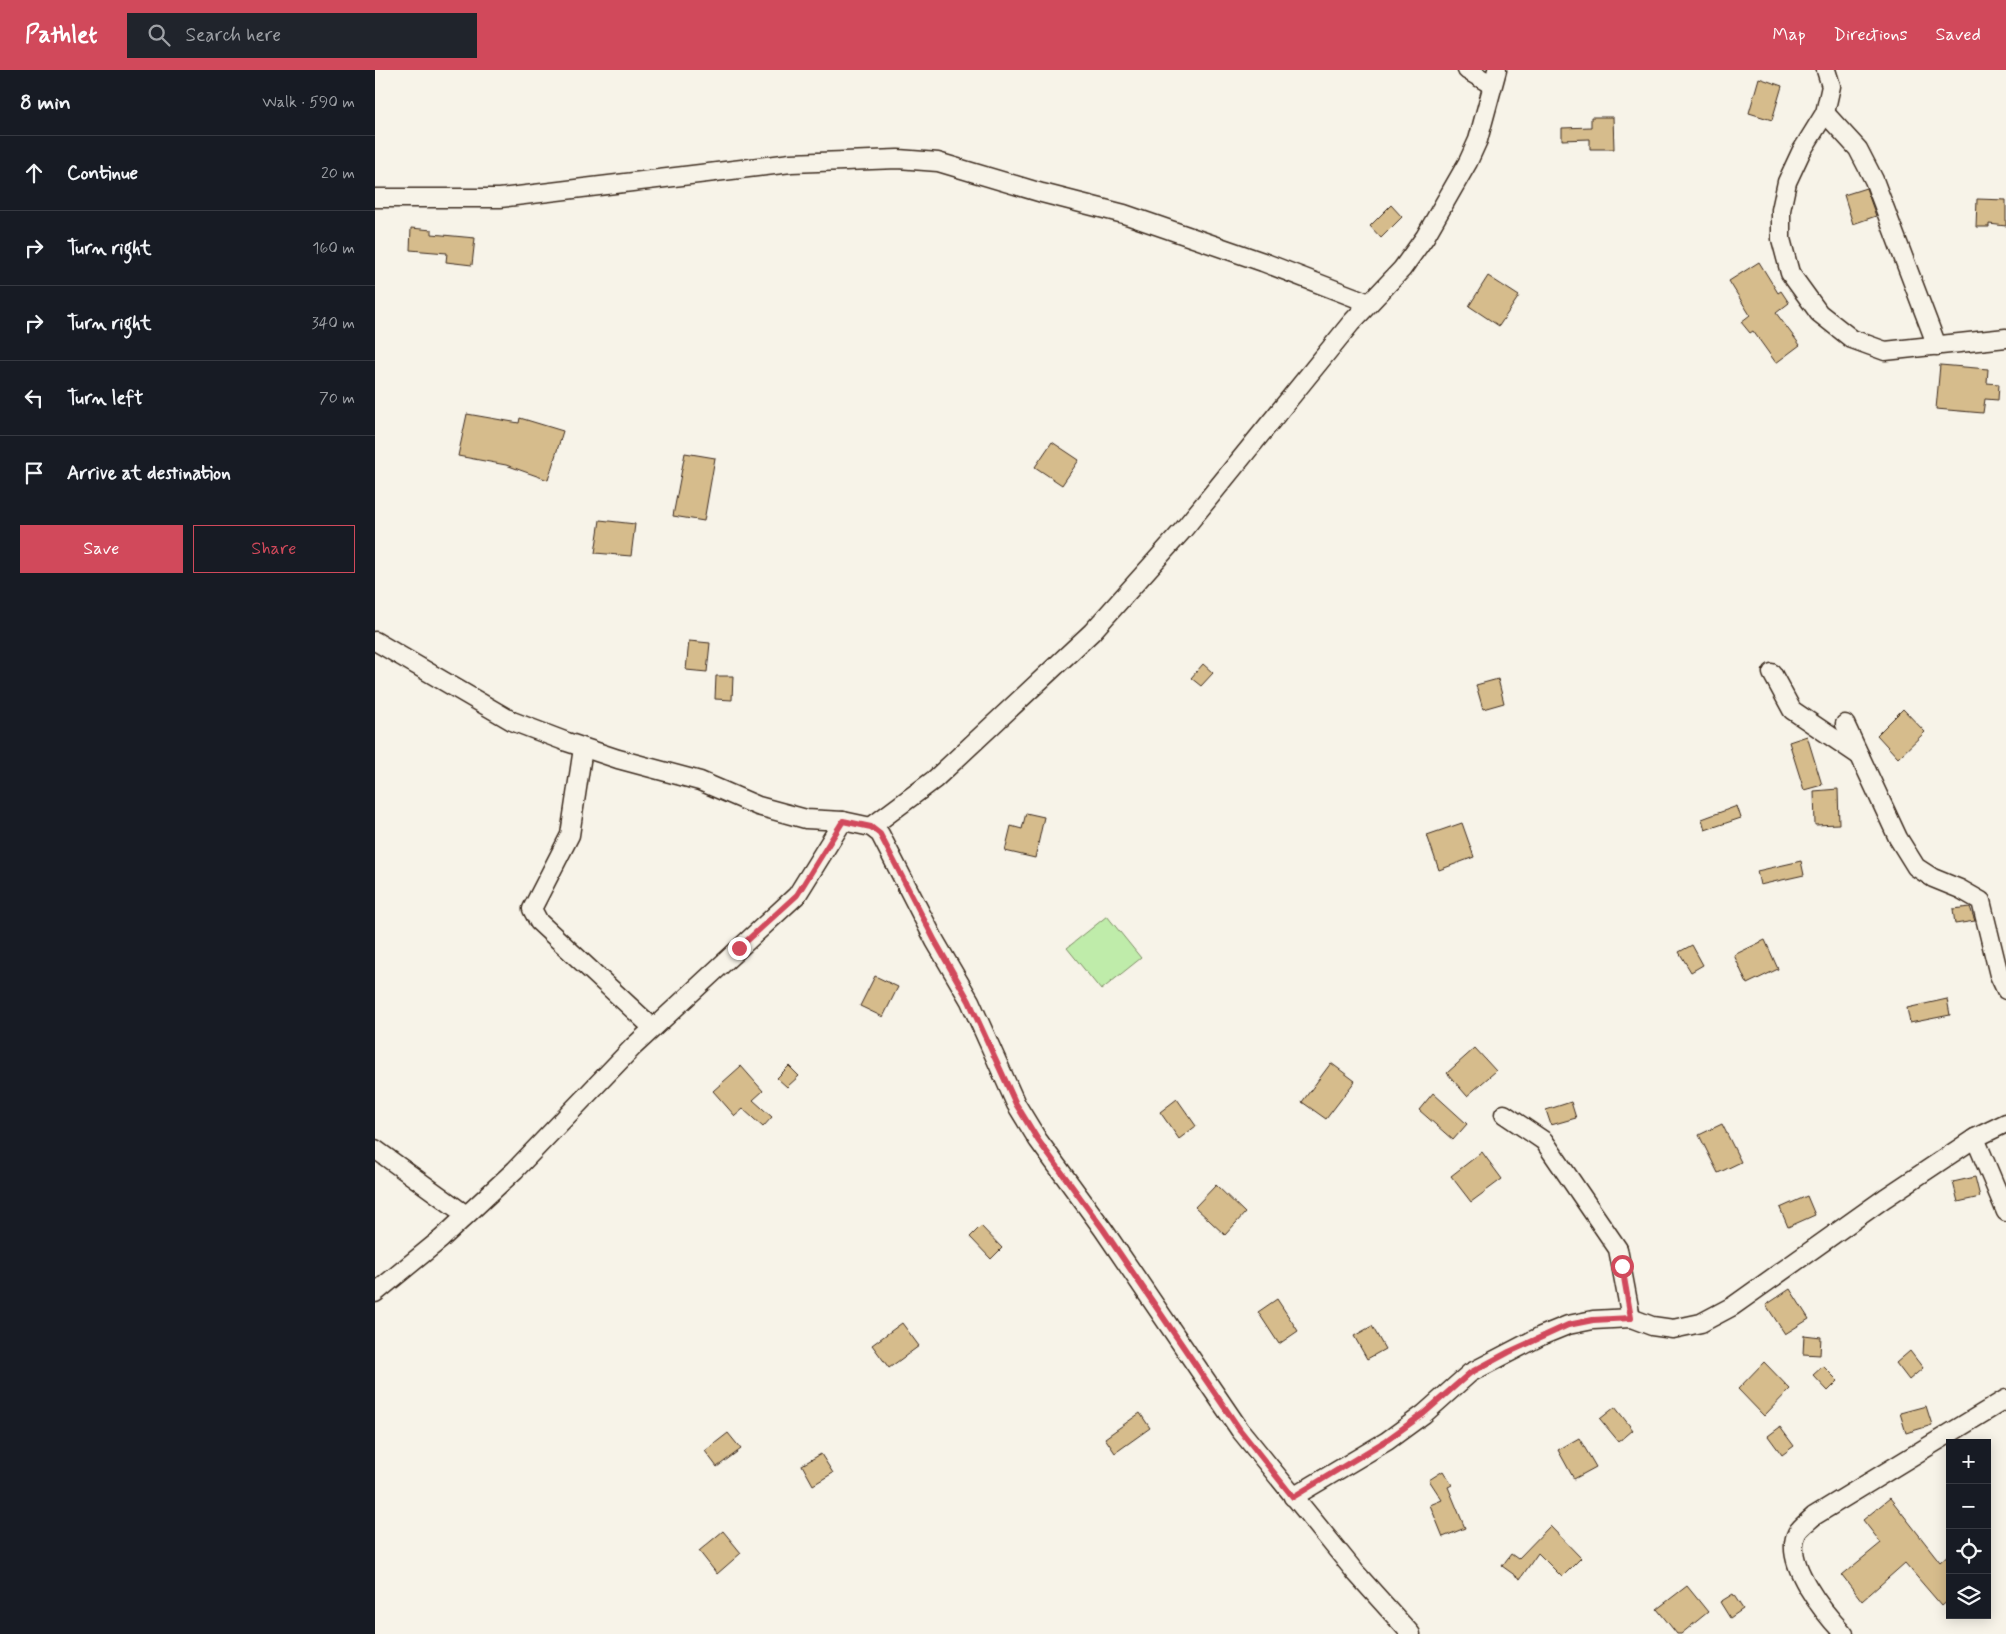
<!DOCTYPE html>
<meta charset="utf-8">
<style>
body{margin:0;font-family:Mynerve,sans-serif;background:#20242c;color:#f1f3f6}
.controls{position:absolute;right:15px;bottom:15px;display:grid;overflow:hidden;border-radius:0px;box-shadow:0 2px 12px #0003}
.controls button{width:45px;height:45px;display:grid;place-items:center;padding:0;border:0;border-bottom:1px solid #363941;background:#171b24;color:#f1f3f6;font:25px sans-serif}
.stop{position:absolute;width:15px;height:15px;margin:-11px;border:4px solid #d1495b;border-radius:50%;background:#fff}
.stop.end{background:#d1495b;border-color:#fff;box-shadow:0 1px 5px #0008}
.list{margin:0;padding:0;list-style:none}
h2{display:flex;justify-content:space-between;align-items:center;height:65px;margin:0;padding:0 20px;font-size:21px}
h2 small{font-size:16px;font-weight:400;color:#9ea1a6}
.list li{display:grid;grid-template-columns:32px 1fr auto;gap:15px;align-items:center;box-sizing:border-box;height:75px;padding:0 20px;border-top:1px solid #363941}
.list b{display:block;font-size:19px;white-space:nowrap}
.list em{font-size:16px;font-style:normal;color:#9ea1a6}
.actions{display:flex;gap:10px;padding:15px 20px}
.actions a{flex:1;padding:11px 0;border:1px solid #d1495b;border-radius:0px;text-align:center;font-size:18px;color:#d1495b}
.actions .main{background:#d1495b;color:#fff}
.icon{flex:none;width:28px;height:28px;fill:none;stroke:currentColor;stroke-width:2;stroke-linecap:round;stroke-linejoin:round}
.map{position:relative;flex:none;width:1631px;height:1564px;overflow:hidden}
header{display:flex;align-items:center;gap:30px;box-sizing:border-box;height:70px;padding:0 25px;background:#d1495b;color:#fff}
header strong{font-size:24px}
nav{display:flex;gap:28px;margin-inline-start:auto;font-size:18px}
.search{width:350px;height:45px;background:#20242c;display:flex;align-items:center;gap:12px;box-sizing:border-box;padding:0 18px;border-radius:0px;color:#9ea1a6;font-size:19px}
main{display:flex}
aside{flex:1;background:#171b24}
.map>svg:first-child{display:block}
.green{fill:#bfecaa;stroke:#7d8b64}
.building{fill:#d6bc8c;stroke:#3b2a1e}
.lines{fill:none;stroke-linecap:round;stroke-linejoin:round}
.minor-casing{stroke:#3b2a1e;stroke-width:21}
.minor{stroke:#f7f3e8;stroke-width:18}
.route{stroke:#d1495b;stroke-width:6}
</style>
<header>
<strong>Pathlet</strong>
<div class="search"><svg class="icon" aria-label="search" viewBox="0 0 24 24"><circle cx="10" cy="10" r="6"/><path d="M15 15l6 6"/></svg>Search here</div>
<nav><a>Map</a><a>Directions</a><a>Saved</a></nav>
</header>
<main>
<aside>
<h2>8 min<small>Walk · 590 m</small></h2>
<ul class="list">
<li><svg class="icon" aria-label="ahead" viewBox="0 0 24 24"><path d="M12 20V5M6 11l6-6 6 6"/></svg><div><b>Continue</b></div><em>20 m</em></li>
<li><svg class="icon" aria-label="right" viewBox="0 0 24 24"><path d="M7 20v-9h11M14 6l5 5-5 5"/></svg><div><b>Turn right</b></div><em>160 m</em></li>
<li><svg class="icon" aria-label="right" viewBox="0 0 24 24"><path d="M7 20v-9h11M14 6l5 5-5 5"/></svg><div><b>Turn right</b></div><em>340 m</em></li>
<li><svg class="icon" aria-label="left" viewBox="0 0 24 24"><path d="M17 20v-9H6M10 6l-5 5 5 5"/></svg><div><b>Turn left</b></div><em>70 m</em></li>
<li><svg class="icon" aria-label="arrive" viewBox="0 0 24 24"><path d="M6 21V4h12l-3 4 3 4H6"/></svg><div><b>Arrive at destination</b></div></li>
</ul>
<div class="actions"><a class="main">Save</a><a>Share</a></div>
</aside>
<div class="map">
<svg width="1631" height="1564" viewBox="0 0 1631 1564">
<rect width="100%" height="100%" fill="#f7f3e8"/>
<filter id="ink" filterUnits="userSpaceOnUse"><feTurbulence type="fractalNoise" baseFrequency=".02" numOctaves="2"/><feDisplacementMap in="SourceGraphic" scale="10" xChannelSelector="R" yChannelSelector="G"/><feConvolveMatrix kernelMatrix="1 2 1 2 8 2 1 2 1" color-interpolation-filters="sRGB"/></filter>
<g filter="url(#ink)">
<path class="green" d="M732,846L766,888L726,920L692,878Z"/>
<g class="building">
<path d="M1384,8L1407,16L1397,50L1374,43Z"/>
<path d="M1216,47H1238L1239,79H1215V69L1187,70V58L1216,57Z"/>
<path d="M1491,118L1501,146L1478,154L1469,125Z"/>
<path d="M1602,129L1631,130V156L1614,154V157H1601Z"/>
<path d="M1016,135L1027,147L1006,168L995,156Z"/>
<path d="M36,158L57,160V164L100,168L97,195L71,192L72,183L35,180Z"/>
<path d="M1384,192L1403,223L1406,221L1414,233L1401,243L1425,275L1401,293L1378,261L1375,263L1366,252L1375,245L1354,211Z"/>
<path d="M1113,206L1144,226L1124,256L1094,236Z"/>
<path d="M1565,295L1613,299L1612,313L1624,314L1623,330L1610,329L1608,343L1561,339Z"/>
<path d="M92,344L144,353L145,348L188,361L173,410L131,395L83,386Z"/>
<path d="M677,372L704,390L687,415L660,397Z"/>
<path d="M310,383L340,388L329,451L298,446Z"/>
<path d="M225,450L260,454L256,486L220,483Z"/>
<path d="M314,571L335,573L332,602L311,600Z"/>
<path d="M828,594L838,603L826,616L816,608Z"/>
<path d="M341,606H358L357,630L340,629Z"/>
<path d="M1123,609L1129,633L1108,639L1101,615Z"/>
<path d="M1528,639L1550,662L1523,688L1502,665Z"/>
<path d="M1432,666L1447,715L1429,720L1414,672Z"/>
<path d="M1463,719L1464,754L1440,755L1439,721Z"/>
<path d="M1362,736L1366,748L1330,760L1327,749Z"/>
<path d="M651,743L669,747L660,788L630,781L636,756L647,759Z"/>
<path d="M1087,753L1099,787L1064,800L1052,765Z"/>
<path d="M1426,791L1429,805L1385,815L1382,801Z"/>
<path d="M1595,837L1600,851L1580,854L1578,839Z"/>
<path d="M1390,870L1403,899L1372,914L1359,885Z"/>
<path d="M1317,875L1328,895L1316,902L1304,882Z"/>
<path d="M500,906L523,917L508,947L485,936Z"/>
<path d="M1572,929L1575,945L1535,953L1532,938Z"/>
<path d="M1100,978L1121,1001L1092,1026L1072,1003Z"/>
<path d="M956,993L980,1011L951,1049L927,1032Z"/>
<path d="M366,996L388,1021L378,1030L397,1047L388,1057L368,1039L360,1046L338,1021Z"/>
<path d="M414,996L424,1006L412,1017L402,1008Z"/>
<path d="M1058,1023L1092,1054L1078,1070L1044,1040Z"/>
<path d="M802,1029L821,1056L804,1069L785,1042Z"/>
<path d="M1196,1032L1201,1048L1176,1055L1171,1040Z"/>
<path d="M1347,1054L1366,1092L1343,1103L1324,1065Z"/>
<path d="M1107,1082L1127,1109L1096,1132L1076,1106Z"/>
<path d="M1600,1107L1605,1127L1583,1132L1578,1112Z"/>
<path d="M841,1115L870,1143L850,1165L820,1137Z"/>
<path d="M1432,1126L1440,1145L1413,1157L1405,1138Z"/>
<path d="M606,1156L627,1178L616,1189L595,1167Z"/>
<path d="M1415,1219L1434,1249L1410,1264L1391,1235Z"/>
<path d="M902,1229L923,1261L904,1274L883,1242Z"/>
<path d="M527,1253L544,1276L514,1298L497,1275Z"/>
<path d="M997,1256L1010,1279L992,1289L979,1266Z"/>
<path d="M1429,1265L1446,1267L1445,1285L1428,1284Z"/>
<path d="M1535,1281L1548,1298L1534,1310L1521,1293Z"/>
<path d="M1389,1292L1415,1319L1389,1346L1363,1319Z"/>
<path d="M1448,1296L1463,1311L1453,1321L1438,1305Z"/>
<path d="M1551,1336L1557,1355L1531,1363L1525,1343Z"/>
<path d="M1240,1337L1258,1360L1244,1372L1225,1349Z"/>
<path d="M765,1343L775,1358L740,1383L730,1368Z"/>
<path d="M1405,1357L1419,1376L1407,1385L1393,1366Z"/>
<path d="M353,1363L366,1379L342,1397L330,1381Z"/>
<path d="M1204,1368L1221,1397L1199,1409L1183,1380Z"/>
<path d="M446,1384L458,1403L438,1415L427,1395Z"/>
<path d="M1068,1401L1077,1415L1073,1417L1090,1458L1068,1467L1055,1435L1067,1430L1054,1410Z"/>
<path d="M1515,1428L1565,1492L1575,1483V1529L1567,1536L1530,1493L1487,1531L1467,1505L1506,1473L1488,1450Z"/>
<path d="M1175,1456L1206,1488L1187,1507L1163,1483L1145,1509L1127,1496L1136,1484L1143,1489Z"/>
<path d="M348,1461L366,1483L342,1504L324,1481Z"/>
<path d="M1312,1516L1333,1542L1306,1564H1302L1282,1539Z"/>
<path d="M1358,1524L1368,1539L1355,1548L1345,1532Z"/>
</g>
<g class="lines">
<g class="minor-casing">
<g id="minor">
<path d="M1092,0L1117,15"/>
<path d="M1451,0L1456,16L1450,43L1426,82L1412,112L1406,140V169L1415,203L1444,243L1477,269L1510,281L1631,268"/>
<path d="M1450,43L1483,79L1499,110L1562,276"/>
<path d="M0,128H125L416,93L523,89L563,92L667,123L749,144L888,192L994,233"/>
<path d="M0,571L137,651L192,672L243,689L325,711L383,736L431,749L468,751L496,757L505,764L560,871L595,931L641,1034L663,1070L728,1159L865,1360L981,1503L1036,1564"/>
<path d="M1397,603L1417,640L1485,686"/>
<path d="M1470,654L1523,768L1541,797L1558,808L1585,819L1606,831L1624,905L1631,920"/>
<path d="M208,678L195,765L157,839L164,852L278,958"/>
<path d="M496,757L560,709L717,562L808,460L976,253L1027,199L1050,167L1093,92L1103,70L1122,0"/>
<path d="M1129,1044L1169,1071L1243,1179L1256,1248"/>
<path d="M1600,1068L1631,1142"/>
<path d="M0,1079L91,1145"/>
<path d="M0,1223L66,1169L140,1100L258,977L422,825L468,751"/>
<path d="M918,1427L1012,1371L1049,1344L1095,1303L1166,1266L1193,1255L1218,1250L1256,1248L1277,1256L1298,1259L1326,1253L1358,1236L1510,1128L1600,1068L1631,1053"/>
<path d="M1469,1564C1450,1544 1407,1492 1422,1463C1425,1457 1434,1451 1439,1446L1631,1329"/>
</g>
</g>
<use href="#minor" class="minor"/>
</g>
</g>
<g class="lines" filter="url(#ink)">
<path class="route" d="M364,878L422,825L468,751L496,757L505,764L560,871L594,931L641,1034L663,1070L728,1159L865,1360L918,1427L1012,1370L1048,1344L1095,1303L1134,1282L1193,1255L1218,1250L1256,1248L1247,1196"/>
</g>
</svg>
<div class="controls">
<button>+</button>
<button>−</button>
<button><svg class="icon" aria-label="locate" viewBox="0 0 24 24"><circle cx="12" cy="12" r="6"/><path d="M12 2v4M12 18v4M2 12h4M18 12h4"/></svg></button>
<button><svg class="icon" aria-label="layers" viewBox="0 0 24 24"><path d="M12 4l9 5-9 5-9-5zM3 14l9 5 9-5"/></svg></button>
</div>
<div class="stop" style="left:1247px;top:1196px"></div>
<div class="stop end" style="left:364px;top:878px"></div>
</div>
</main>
